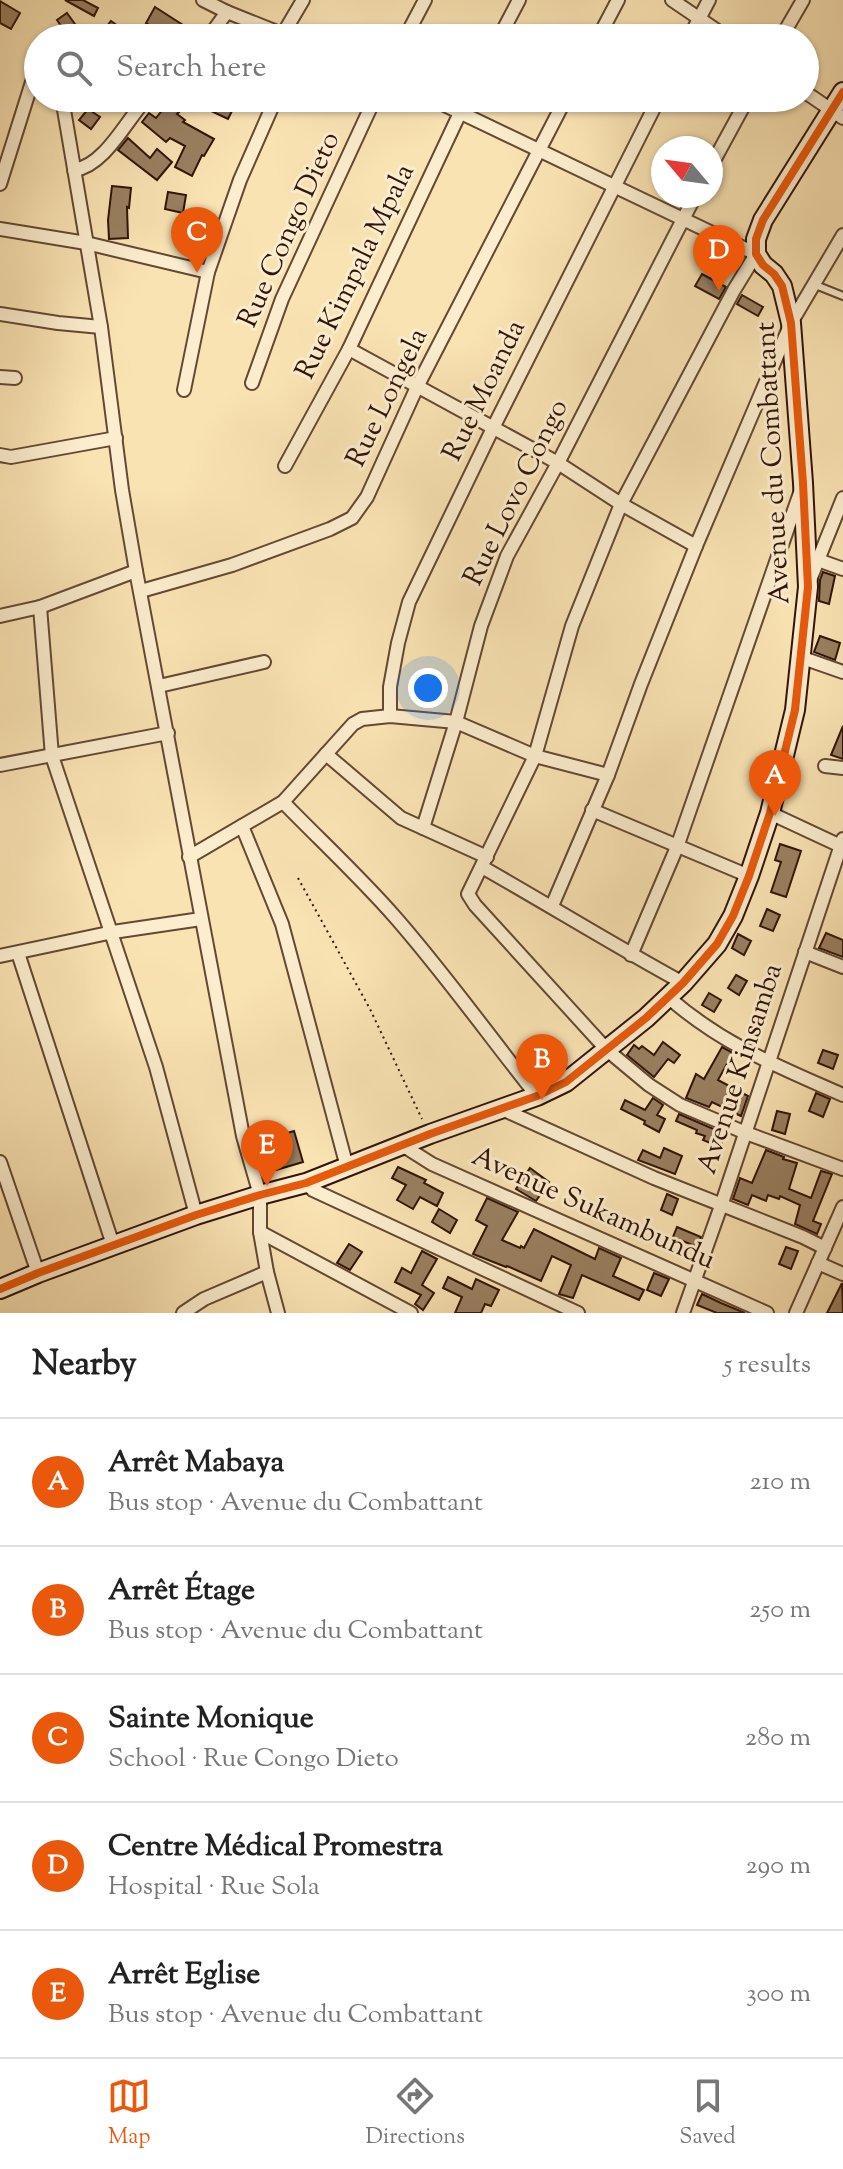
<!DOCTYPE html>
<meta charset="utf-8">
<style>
body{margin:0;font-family:"Sorts Mill Goudy",serif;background:#f6f6f6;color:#222}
.compass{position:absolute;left:651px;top:136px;width:72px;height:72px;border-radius:50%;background:#fff;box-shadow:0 2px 6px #0004;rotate:299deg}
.you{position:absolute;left:428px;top:688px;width:28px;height:28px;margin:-20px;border:6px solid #fff;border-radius:50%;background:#1a73e8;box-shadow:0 0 0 12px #1a73e833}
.badge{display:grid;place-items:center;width:52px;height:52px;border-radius:50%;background:#ea580c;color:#fff;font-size:26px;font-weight:700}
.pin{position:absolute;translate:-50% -66px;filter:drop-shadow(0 2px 4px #0008)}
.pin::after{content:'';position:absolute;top:42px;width:28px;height:24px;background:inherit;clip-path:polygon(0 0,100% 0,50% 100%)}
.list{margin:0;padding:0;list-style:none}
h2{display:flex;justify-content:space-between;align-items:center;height:104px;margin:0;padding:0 32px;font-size:34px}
h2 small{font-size:26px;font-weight:400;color:#767676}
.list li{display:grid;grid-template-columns:52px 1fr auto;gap:24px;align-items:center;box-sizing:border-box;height:128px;padding:0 32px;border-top:2px solid #e0e0e0}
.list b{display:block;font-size:30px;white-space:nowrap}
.list p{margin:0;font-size:26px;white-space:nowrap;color:#767676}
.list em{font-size:26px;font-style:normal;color:#767676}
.icon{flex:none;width:44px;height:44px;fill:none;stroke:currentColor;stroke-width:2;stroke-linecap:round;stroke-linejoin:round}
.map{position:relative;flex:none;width:843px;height:1313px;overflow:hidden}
.search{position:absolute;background:#fff;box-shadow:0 2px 6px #0004;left:24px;right:24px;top:24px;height:88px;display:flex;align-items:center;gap:20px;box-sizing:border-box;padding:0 28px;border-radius:44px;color:#767676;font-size:30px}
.sheet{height:744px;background:#fff}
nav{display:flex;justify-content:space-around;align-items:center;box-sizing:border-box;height:112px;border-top:2px solid #e0e0e0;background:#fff;font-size:22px;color:#767676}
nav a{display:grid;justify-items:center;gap:4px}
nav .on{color:#ea580c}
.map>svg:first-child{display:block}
.building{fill:#9a8061;stroke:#311409;stroke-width:2}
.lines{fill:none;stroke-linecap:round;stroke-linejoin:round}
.lane-casing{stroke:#634834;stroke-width:10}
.street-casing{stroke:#634834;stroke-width:16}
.secondary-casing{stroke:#311409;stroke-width:22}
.path{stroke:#311409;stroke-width:2;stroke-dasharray:2 4;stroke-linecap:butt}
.lane{stroke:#fcedce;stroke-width:6}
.street{stroke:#fcedce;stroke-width:12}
.secondary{stroke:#fcedce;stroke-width:18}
.cycleway-casing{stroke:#fcedce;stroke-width:13}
.cycleway{stroke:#e8590c;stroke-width:8}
.labels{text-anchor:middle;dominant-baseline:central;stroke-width:6;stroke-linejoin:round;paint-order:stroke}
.street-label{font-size:28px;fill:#311409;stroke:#fcedce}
</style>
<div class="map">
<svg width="843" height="1313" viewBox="0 0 843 1313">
<rect width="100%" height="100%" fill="#fae3b3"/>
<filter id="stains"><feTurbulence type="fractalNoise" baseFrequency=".0025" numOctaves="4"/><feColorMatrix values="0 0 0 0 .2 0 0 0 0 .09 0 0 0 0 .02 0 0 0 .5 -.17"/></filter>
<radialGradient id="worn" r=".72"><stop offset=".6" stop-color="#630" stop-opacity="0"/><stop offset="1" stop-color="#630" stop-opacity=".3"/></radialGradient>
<g class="building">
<path d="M65,0H83L98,8L94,16Z"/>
<path d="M0,1L20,13L11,29L0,23Z"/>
<path d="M155,7L183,25L173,38H147L155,28L146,23Z"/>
<path d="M67,13L85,38H50L63,29L57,20Z"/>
<path d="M111,21L122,29L115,38H98Z"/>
<path d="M172,98H206L232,111L228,119L190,101L177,114L185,120L183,122L214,139L204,156L202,155L192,176L175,167L185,146L170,138L166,142L142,122L149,113L156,118Z"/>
<path d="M88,109L100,117L91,129L79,120Z"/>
<path d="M128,138L150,158L157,149L172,162L157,180L118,150Z"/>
<path d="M112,186L131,188L129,208L127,207L128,238L109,239L108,220Z"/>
<path d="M168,192L186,195L183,213L165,209Z"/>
<path d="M702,274L726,287L719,299L695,286Z"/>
<path d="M742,295L763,307L758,316L737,304Z"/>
<path d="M823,572L835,576L829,604L819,601L820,580Z"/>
<path d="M820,636L840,643L835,660L814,652Z"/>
<path d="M843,726V759L831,755Z"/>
<path d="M780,844L801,851L786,897L771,892L781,862L775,860Z"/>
<path d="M767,909L780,915L773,931L760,926Z"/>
<path d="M826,933L843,940V957L819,948Z"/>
<path d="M738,934L751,941L744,955L732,948Z"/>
<path d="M736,975L747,981L739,995L728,988Z"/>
<path d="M709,993L721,1000L714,1012L702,1005Z"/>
<path d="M663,1042L680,1055L674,1063L668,1059L654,1077L627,1055L634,1045L639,1049L642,1046L654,1055Z"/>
<path d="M722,1047L733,1053L718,1080L748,1096L741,1116L712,1102L709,1107L686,1098L696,1074L704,1079Z"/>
<path d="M823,1050L838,1055L833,1069L818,1063Z"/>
<path d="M816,1093L830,1099L823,1117L809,1111Z"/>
<path d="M653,1098L663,1105L657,1115L665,1119L659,1132L644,1124L645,1121L621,1109L625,1100L645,1110Z"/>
<path d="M777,1111L790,1114L785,1134L772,1130Z"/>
<path d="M679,1114L725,1134L720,1147L703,1140L705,1136L696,1133L697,1130L676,1121Z"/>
<path d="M294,1131L303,1162L276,1170L267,1139Z"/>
<path d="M664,1148L682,1156L675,1174L638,1160L643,1150L660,1158Z"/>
<path d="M766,1150L784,1157L783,1159L797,1163L789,1189L811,1198L821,1171L832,1174L813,1221L821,1224L817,1234L795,1224L800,1205L780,1196L779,1199L768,1195L766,1201L752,1195L748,1205L733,1199L740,1178L752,1183Z"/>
<path d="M398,1167L426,1180L424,1183L443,1193L437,1206L420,1197L413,1209L397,1200L406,1185L392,1178Z"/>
<path d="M530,1168L549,1182L536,1201L516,1189Z"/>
<path d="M667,1194L678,1199L672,1215L661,1210Z"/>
<path d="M487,1198L518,1212L502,1240L520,1248L521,1246L524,1248L534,1229L595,1259L599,1248L621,1258L613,1276L644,1290L639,1300L582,1275L573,1298L559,1294L571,1265L552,1256L541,1281L507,1266L506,1267L473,1254L487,1226L476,1220Z"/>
<path d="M439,1209L457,1220L450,1233L432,1222Z"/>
<path d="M677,1227L701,1237L697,1247L673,1237Z"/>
<path d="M349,1244L362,1252L350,1270L337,1263Z"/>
<path d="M786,1247L798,1251L791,1269L779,1264Z"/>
<path d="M422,1251L437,1259L422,1285L434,1293L423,1310L415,1304L421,1295L395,1282L402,1268L411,1273Z"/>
<path d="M654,1273L669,1279L661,1296L647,1290Z"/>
<path d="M448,1277L472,1289L476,1279L499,1290L491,1306L485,1304L481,1313H455L462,1297L443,1288Z"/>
<path d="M842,1283L843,1313H827Z"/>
<path d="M702,1294L721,1303L745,1313H717L697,1305Z"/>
</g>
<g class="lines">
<g class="lane-casing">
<path id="lane" d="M813,284L843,296"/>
</g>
<g class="street-casing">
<g id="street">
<path d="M203,0L227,12L292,38"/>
<path d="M672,0L728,38"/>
<path d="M283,34L303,0"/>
<path d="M208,38L227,12"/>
<path d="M405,38L425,0"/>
<path d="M499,38L519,0"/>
<path d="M598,38L618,0"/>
<path d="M689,38L709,0"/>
<path d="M781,38L803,0"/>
<path d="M805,92L843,118"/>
<path d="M62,98L101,327L122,490L136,571L243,1136L260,1195V1232L267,1272L278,1313"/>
<path d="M430,98L756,254L734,290L621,504L572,626L535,756L468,894L475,905L607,1050L649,1085L680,1105L746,1133L843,1169"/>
<path d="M711,166L748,98"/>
<path d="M74,170C105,166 127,119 147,98"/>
<path d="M0,184L38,63"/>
<path d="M0,229L86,243L208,272"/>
<path d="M0,314L58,323L101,327"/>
<path d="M349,349L558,463L621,504L696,546"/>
<path d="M0,377L15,378"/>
<path d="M252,383L282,299L375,98"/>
<path d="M184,390L208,272L240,180L276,98"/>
<path d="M0,455L11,457L116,438"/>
<path d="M285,466L349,349L467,98"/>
<path d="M818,560L843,569"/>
<path d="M810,580L843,498"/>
<path d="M141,591L232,565L330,529L352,518L367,497L417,387L566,98"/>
<path d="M40,607L52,756L156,1067L196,1215"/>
<path d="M0,616L40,607L136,571"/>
<path d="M800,657L843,672"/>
<path d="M159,686L264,662"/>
<path d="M390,716V687L398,643L409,602L493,428L659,98"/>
<path d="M326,754L401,818L487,857"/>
<path d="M0,765L168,733"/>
<path d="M825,766L843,768"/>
<path d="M283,802C320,840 360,877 395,917C445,974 489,1036 537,1096"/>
<path d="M592,810L749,876"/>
<path d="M770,813L843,847"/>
<path d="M242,826L282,924L347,1167"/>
<path d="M423,828L456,722L481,626L507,556L558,463L695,196"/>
<path d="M189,857L283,802L353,724L362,719L390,716L456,722L535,756L608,775"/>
<path d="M482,867C549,905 615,946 683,983"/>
<path d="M552,906L608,775L641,684L696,546L791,323L843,235"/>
<path d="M805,952L843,967"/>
<path d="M18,953L113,1245"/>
<path d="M631,955L677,847L801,490"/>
<path d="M0,956L113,932L201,919"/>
<path d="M668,997C723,1045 777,1066 843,1095"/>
<path d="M502,1109L654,1178L803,1237L825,1248"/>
<path d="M402,1145L432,1164L767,1313"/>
<path d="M0,1162L38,1273"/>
<path d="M306,1183L313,1190L578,1313"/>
<path d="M260,1232L411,1313"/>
<path d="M818,1263L843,1274"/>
<path d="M183,1313L204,1299L267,1272"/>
<path d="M683,1313L721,1206L843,839"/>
<path d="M796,1313L843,1207"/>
</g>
</g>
<g class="secondary-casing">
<path id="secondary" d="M0,1289L38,1273L196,1215L260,1195L306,1183L430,1134L537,1096L566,1082L646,1018L683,983L717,944L733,916L749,876L770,813L795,710L808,587L803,483L791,323L782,286L774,274L763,265L756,254V239L763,220L843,92"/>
</g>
<path class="path" d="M298,878L370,1009L422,1119"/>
<use href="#lane" class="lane"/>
<use href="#street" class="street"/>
<use href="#secondary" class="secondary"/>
<g class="cycleway-casing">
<path id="cycleway" d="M0,1289L38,1273L196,1215L260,1195L306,1183L430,1134L537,1096L566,1082L646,1018L683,983L717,944L733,916L749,876L770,813L795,710L808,587L803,483L791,323L782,286L774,274L763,265L756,254V239L763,220L843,92"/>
</g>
<use href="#cycleway" class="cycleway"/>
</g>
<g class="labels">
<g class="street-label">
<text transform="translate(290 230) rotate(-66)">Rue Congo Dieto</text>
<text transform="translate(356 272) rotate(-64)">Rue Kimpala Mpala</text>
<text transform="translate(485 391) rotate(-64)">Rue Moanda</text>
<text transform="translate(388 398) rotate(-64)">Rue Longela</text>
<text transform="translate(774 463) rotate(-93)">Avenue du Combattant</text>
<text transform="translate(517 493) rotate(-64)">Rue Lovo Congo</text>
<text transform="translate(741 1069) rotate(-72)">Avenue Kinsamba</text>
<text transform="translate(593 1209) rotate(24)">Avenue Sukambundu</text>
</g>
</g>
<rect width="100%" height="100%" filter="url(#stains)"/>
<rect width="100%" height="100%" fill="url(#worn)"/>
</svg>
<svg class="compass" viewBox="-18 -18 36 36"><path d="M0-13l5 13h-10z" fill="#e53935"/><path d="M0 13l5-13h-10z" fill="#767676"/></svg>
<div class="you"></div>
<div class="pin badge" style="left:775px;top:816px">A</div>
<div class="pin badge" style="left:542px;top:1100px">B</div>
<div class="pin badge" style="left:197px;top:273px">C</div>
<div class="pin badge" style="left:719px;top:291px">D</div>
<div class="pin badge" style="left:267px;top:1186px">E</div>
<div class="search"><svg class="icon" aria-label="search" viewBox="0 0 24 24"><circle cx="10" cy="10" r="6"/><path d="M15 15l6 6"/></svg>Search here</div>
</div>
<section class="sheet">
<h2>Nearby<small>5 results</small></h2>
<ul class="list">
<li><span class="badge">A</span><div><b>Arrêt Mabaya</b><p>Bus stop · Avenue du Combattant</p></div><em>210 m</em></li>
<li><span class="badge">B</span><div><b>Arrêt Étage</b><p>Bus stop · Avenue du Combattant</p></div><em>250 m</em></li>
<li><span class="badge">C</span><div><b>Sainte Monique</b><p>School · Rue Congo Dieto</p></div><em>280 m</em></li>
<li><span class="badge">D</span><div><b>Centre Médical Promestra</b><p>Hospital · Rue Sola</p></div><em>290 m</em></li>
<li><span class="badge">E</span><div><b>Arrêt Eglise</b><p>Bus stop · Avenue du Combattant</p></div><em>300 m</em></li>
</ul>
</section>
<nav>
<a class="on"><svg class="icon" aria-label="map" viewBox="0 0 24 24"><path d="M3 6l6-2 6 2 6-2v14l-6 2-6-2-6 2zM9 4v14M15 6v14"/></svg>Map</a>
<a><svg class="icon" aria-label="directions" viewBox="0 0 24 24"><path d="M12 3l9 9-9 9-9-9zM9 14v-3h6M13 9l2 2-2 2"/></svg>Directions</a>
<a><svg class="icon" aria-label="saved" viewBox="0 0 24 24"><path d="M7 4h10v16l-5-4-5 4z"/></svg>Saved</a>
</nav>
